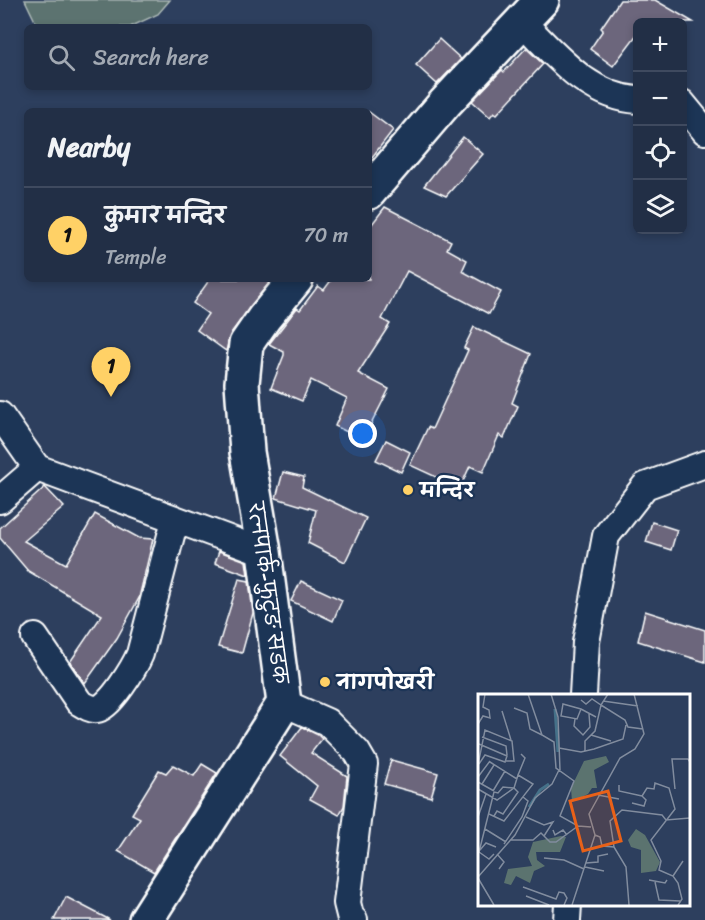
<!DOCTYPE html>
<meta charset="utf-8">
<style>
body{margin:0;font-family:Sriracha,"Playpen Sans Deva",sans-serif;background:#2a374d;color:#f1f3f6}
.controls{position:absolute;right:18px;top:18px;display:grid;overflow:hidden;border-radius:9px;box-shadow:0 3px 9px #0003}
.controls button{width:54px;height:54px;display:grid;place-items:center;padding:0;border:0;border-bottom:2px solid #3f4a5f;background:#222f46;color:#f1f3f6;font:30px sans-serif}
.you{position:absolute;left:363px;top:434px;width:21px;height:21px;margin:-15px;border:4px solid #fff;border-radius:50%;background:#1a73e8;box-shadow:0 0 0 9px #1a73e833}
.badge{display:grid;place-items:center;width:39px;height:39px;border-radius:50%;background:#ffd166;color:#111;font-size:20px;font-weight:700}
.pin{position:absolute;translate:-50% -50px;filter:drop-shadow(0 2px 3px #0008)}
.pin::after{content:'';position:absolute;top:32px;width:21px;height:18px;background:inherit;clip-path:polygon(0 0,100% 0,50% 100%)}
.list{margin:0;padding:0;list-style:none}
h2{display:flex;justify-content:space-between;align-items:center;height:78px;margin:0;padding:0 24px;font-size:26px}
h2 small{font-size:20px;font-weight:400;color:#a2a9b3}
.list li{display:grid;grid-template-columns:39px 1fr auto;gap:18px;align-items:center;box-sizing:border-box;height:96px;padding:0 24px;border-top:2px solid #3f4a5f}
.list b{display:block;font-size:22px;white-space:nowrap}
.list p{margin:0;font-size:20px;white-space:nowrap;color:#a2a9b3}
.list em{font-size:20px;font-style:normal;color:#a2a9b3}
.icon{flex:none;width:33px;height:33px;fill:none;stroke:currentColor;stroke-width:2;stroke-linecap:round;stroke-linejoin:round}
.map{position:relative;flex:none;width:705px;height:920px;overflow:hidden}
.search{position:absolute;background:#222f46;box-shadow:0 3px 9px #0003;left:24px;top:24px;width:348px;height:66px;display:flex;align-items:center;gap:15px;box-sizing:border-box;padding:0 21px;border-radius:9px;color:#a2a9b3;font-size:22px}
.panel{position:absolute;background:#222f46;box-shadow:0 3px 9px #0003;left:24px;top:108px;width:348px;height:174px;border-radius:9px}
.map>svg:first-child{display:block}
.green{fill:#5b736f;stroke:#adb9b7;stroke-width:1.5}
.building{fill:#6c667b;stroke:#fff;stroke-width:1.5}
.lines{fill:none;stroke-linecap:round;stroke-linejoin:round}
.minor-casing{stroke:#fff;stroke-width:30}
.tertiary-casing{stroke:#fff;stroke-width:38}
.minor{stroke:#1d3557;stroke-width:26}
.tertiary{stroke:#1d3557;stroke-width:33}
.poi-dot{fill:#ffd166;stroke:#1d3557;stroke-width:2}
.labels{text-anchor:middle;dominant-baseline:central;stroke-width:4.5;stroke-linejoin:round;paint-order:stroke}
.poi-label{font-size:20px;font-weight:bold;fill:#fff;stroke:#1d3557;text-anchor:start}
.street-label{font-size:20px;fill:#fff;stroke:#1d3557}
.inset-river{fill:none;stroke:#457189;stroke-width:3}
.inset-road{fill:none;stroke:#818c9e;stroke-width:1.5}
.view{fill:#e96118;fill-opacity:0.15;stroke:#e96118;stroke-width:3}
.inset-edge{fill:none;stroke:#fff;stroke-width:3}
</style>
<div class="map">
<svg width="705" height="920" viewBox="0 0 705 920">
<rect width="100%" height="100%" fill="#2d3f5e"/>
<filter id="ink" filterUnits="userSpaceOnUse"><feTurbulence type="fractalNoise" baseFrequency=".0167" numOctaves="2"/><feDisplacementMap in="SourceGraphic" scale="12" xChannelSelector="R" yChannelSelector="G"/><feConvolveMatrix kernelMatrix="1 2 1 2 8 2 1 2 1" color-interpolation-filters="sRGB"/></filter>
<g filter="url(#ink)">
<path class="green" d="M25,0H170L158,14L130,27H38Z"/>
<g class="building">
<path d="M620,0H655L693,22H638V33L613,66L590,49L603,30L601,28Z"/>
<path d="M439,39L461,59L437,84L416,65Z"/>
<path d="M526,48L543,64L497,114L494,112L490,117L472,101L502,70L504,72Z"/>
<path d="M369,112L393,130L369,161Z"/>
<path d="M463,137L483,154L446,196L424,186Z"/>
<path d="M385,207L451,241L447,249L467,260L462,271L501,292L489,314L407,271L382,319L390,324L358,373L389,389L363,440L335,426L347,398L311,380L302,401L271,388L284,355V352L269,344L297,308L300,310L318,286L324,290L332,279H369V228Z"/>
<path d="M210,279H272L231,333L226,351L197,330L208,314L193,303Z"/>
<path d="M474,327L531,354L512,403L518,406L504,438L499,435L483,472L470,466L460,488L410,465L428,427L432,429L468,350L464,348Z"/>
<path d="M386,440L410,452L401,472L376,460Z"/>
<path d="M283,472L304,477L302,487L366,518L345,562L308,543L316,510L276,498Z"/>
<path d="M45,487L64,507L24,541L66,564L95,514L139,538L153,539L139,598L117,638L85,683L70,662L102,615L28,571L0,538V528Z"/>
<path d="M652,522L677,530L671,550L646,542Z"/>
<path d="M219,551L246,561L248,575L215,563Z"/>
<path d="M239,579L249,581L253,613L242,653L218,647Z"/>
<path d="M301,581L342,600L333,621L291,601Z"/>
<path d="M645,611L705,630V662L638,641Z"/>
<path d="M302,727L318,735L322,739L311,753L347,776L344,806L339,815L310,799L317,786L280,756Z"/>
<path d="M391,760L438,773L431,797L384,784Z"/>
<path d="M202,764L217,773L154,872L118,851L140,818L132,814L159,770L166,773L173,765L194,776Z"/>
<path d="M66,897L110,920H54Z"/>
</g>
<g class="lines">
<g class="minor-casing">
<g id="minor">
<path d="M522,22C555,54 588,97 638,100"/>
<path d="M682,103L705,131"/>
<path d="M0,415L37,468L264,552"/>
<path d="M0,500L37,468"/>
<path d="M35,637L79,702C84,705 91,710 97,709C110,708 135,666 140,654L175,520"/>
<path d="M583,695L586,642L606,536L645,486L705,464"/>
<path d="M284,703L327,722L357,752L364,764L347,903L351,919L354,920"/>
<path d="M567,920L568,904"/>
</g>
</g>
<g class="tertiary-casing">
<g id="tertiary">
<path d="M369,192L445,103L542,0"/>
<path d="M146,920L284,703L264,552L247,452L242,383L246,344L264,318L296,279"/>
</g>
</g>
<use href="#minor" class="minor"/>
<use href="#tertiary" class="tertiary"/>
</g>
</g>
<g class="poi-dot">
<circle cx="408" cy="490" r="6"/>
<circle cx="325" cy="682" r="6"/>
</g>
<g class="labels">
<g class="poi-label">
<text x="420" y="490">मन्दिर</text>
<text x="337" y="682">नागपोखरी</text>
</g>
<g class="street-label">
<text transform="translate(268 593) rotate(82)">रत्नपार्क-फुटुङ सडक</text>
</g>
</g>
<g transform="translate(478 694)">
<rect width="212" height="212" fill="#2d3f5e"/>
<path d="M128,62L131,68L116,76L119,94H114L110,100L94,108L93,94L106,67ZM158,135L167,141L182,168L178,177L163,179V156L153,153L150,146ZM83,142L88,143L82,158H58L59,166L67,172L56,177L52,189L38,182L33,191L26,189L30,175L54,172L50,163L55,148Z" fill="#5b736f"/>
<path class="inset-river" d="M77,15L80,58M51,113L62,96L71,90"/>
<path class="inset-road" d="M50,0L64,41L76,48L78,74L96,87L82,122L100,132L113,133M73,0L80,23L82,76M103,6L108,10L114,5L123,11L130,0M125,7L160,12M36,14L49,19L52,35L64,41M103,15L99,25L83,22L85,10L103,15L118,23M24,17L33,46M97,25L96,32L105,41L112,33L111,20M0,30L5,22L12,24L11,16L5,13L7,0M113,41L133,47M4,43L28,52L29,61M1,50L29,62L27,68L7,61L1,70M81,54L103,58L116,55L145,45L148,31M107,57V47L117,37L123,11L147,26L150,33L165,35M12,68L39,85M0,71L7,36L34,47L36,67H28M40,81L47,64L43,60M0,83L12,67M0,88L16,97M4,90L16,71M141,91V97L164,102M0,95L19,106L36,94M197,95L194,65H210L212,68M15,97L27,77M16,98L20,99L25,93L36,94M120,101L141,105M154,109L166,112L168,106L164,102L169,94L176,95L177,89L191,94L197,115L173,146L183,167L181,176L195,182L200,189L204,205L200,211M11,120L26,127L55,90L40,81L36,94L40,98L25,120L19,117L16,122M0,123L8,100M48,123L66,131L75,128L66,142M7,135L28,148M75,136L77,141L85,136L89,141M117,141L122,143L124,152L136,153L148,173L151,211M33,146H55L63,139L72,148H78L100,132M26,150L44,123L50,107L45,103M136,153L132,127L144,116L184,121L188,126L212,124M2,156L8,149L18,153M1,158L11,165L16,160M1,158L16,98M19,160L26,168L21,175M66,164L86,166L106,175M108,169L120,168V162L130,160M107,173L126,177M195,182L205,167M0,183L37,141L57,104L74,90L81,76M0,184L16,211M171,186L187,189L189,186M177,188L181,206L202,207M45,193L78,205L81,198L86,199L89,204L86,211M48,202L71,211M94,211L117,141L111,120L142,64L157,55L166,40L156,0"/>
<path class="view" d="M130,97L143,147L105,157L92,107Z"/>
<rect width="212" height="212" class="inset-edge"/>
</g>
</svg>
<div class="controls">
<button>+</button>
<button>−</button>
<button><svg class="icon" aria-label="locate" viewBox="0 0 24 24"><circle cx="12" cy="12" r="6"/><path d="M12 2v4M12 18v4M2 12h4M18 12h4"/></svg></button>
<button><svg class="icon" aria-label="layers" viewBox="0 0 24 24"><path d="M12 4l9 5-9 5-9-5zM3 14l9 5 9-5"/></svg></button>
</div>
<div class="you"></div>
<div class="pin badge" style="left:111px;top:397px">1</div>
<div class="search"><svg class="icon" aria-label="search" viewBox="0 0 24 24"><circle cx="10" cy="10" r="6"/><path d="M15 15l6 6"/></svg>Search here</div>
<section class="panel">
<h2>Nearby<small></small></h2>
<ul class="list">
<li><span class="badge">1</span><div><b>कुमार मन्दिर</b><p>Temple</p></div><em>70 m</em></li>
</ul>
</section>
</div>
